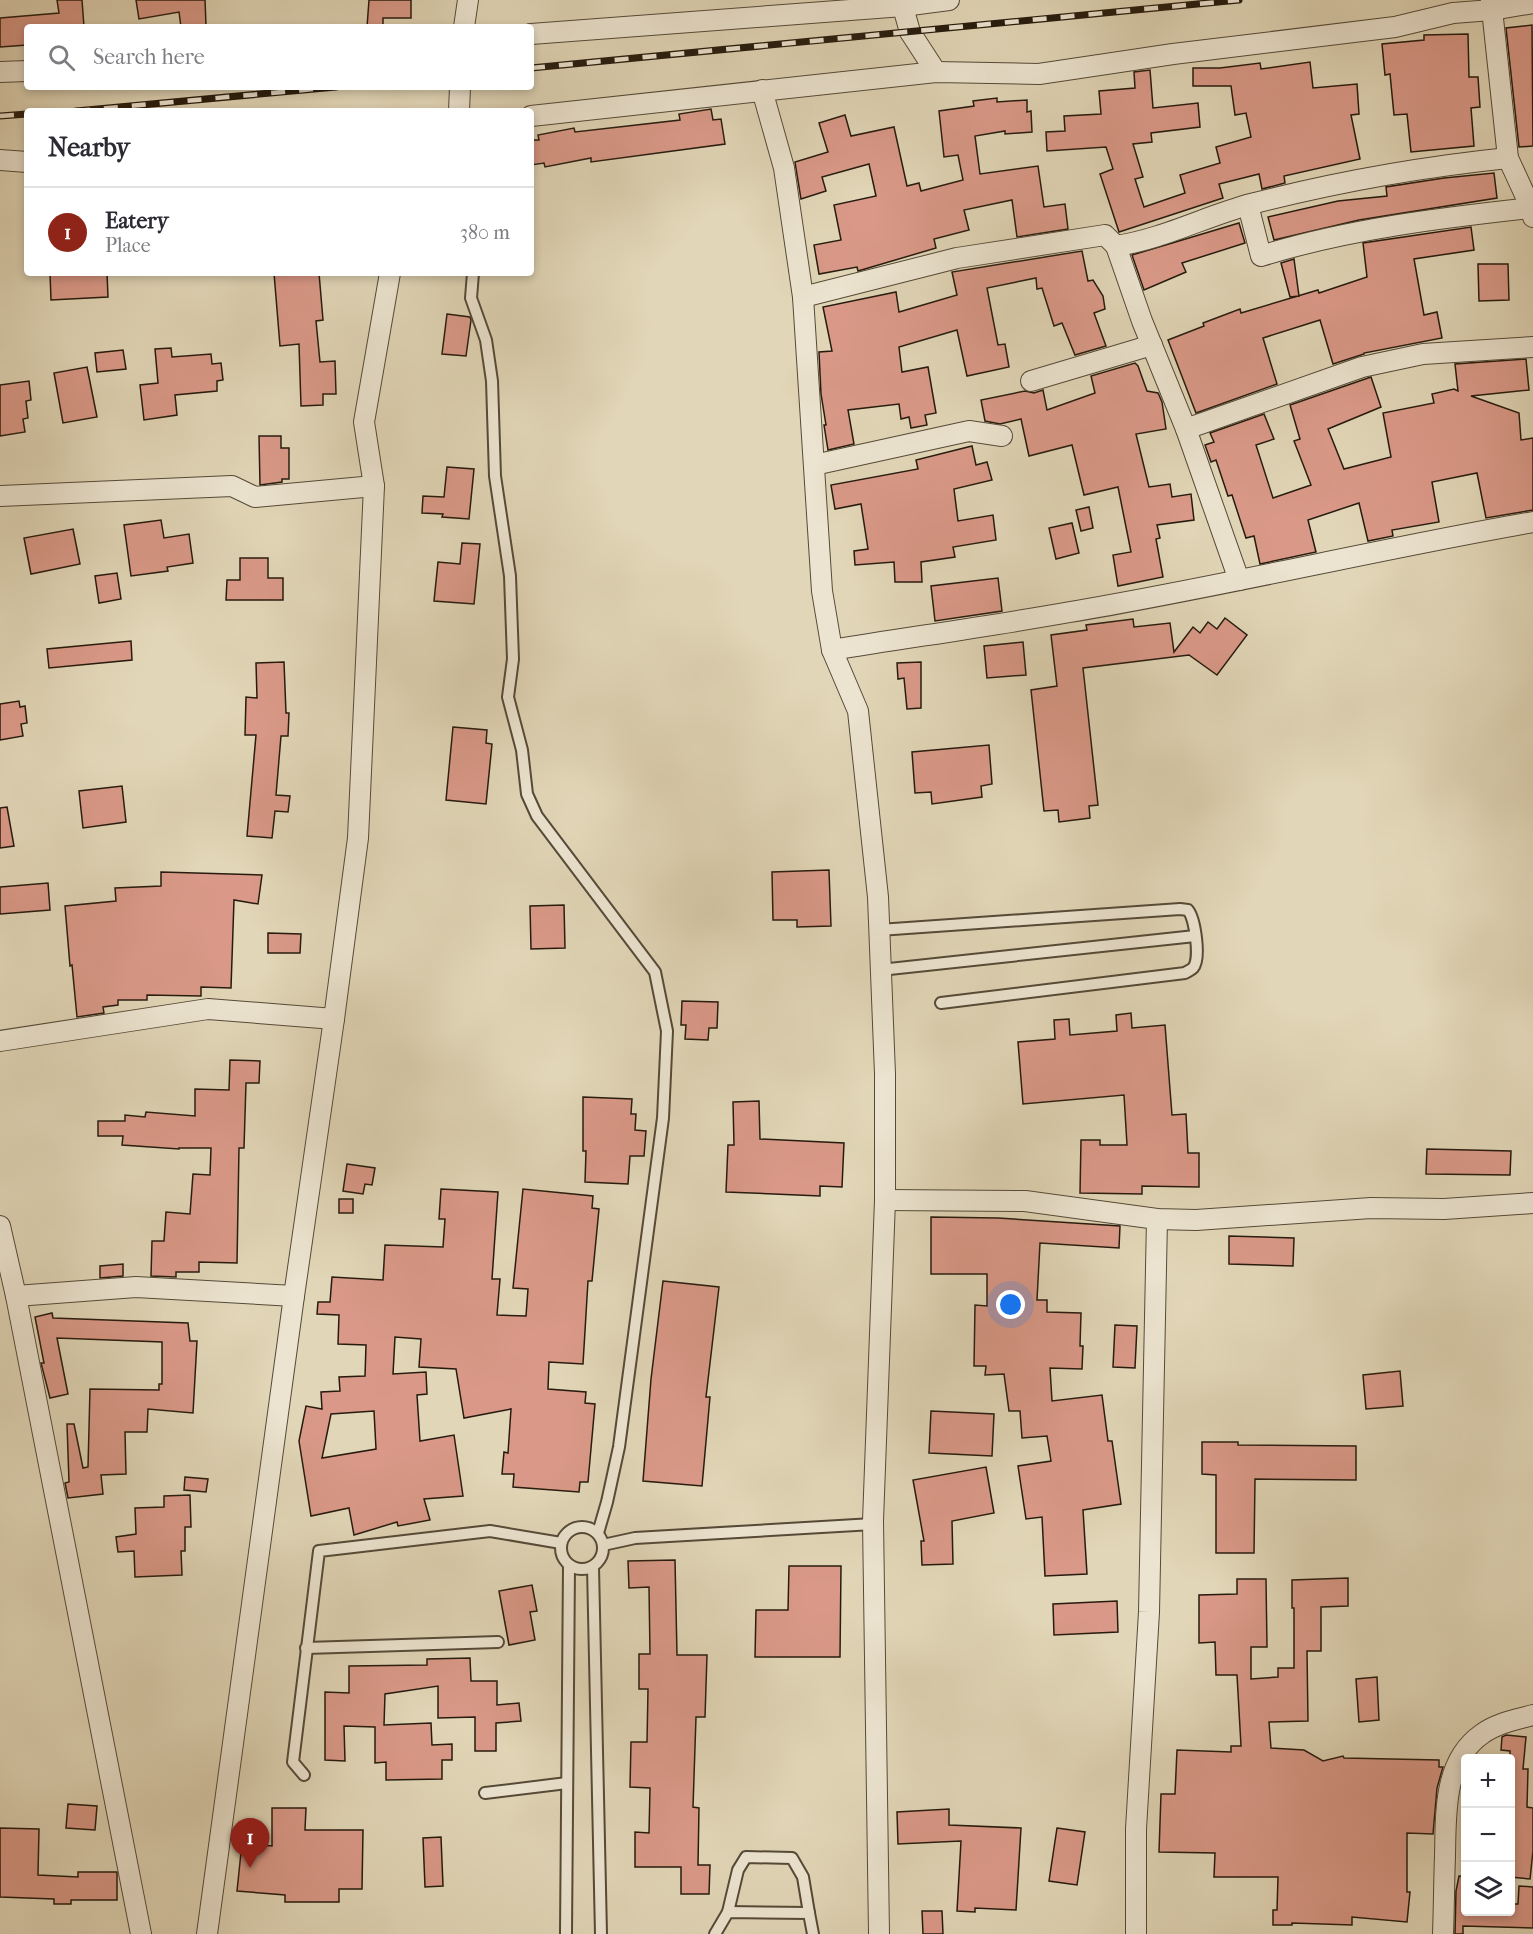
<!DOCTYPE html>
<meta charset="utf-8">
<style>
body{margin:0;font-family:"IM FELL French Canon",serif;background:#f2f2f3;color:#2b2b33}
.controls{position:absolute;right:18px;bottom:18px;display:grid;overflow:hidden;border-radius:6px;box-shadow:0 3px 9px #0003}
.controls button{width:54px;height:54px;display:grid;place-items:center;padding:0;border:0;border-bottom:2px solid #e1e1e2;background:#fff;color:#2b2b33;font:30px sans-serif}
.you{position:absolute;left:1011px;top:1305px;width:21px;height:21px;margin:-15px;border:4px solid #fff;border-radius:50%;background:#1a73e8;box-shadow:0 0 0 9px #1a73e833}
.badge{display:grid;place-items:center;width:39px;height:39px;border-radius:50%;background:#8f2418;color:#fff;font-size:20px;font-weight:700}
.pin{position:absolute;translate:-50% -50px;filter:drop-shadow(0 2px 3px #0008)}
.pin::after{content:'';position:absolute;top:32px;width:21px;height:18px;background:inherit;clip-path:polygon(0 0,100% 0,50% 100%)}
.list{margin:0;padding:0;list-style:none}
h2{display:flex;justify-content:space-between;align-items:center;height:78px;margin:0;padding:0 24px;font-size:26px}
h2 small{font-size:20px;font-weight:400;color:#7c7c81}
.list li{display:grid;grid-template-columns:39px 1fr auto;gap:18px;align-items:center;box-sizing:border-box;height:90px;padding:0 24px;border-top:2px solid #e1e1e2}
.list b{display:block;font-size:22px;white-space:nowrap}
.list p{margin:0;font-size:20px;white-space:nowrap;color:#7c7c81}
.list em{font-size:20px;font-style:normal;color:#7c7c81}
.icon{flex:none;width:33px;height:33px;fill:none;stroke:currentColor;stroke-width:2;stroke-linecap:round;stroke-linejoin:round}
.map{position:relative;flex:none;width:1533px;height:1934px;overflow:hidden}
.search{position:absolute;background:#fff;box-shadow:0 3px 9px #0003;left:24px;top:24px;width:510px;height:66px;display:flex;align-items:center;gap:15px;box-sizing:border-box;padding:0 21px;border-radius:6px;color:#7c7c81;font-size:22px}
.panel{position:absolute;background:#fff;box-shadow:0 3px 9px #0003;left:24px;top:108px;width:510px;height:168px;border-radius:6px}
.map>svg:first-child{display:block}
.building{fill:#da9988;stroke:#261b0e;stroke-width:1.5;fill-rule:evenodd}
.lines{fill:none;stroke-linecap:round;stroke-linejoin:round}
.lane-casing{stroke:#554a38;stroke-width:14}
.street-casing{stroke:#554a38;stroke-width:22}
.lane{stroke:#ece4d0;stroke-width:10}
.street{stroke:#ece4d0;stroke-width:20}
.rail-casing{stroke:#261b0e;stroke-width:7}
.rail{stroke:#ece4d0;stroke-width:4.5;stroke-dasharray:14;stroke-linecap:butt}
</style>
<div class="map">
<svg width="1533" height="1934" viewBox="0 0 1533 1934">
<rect width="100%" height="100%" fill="#e1d6b7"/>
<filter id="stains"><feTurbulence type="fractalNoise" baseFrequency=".00333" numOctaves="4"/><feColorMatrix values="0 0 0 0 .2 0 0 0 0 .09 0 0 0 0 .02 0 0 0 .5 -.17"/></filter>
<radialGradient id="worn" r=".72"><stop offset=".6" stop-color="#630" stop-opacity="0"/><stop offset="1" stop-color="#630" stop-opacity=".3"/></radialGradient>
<g class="building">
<path d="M57,0H82L84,27H27V45L0,47V18L59,13Z"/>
<path d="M136,0H205L206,25L181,27L179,12L139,19Z"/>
<path d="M369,0H411V18H383V27H367Z"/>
<path d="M1532,25L1533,146L1519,147L1506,28Z"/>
<path d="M1468,34L1469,77H1478L1480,107L1471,108L1474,146L1411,152L1407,114L1394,115L1390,74L1385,75L1382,44L1424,40V35Z"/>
<path d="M1310,62L1313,88L1357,84L1359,114L1351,115L1360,159L1284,176L1285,183L1262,189L1259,174L1219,184L1223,198L1119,232L1100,174L1113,169L1106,147L1047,151L1046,132L1065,131L1064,116L1101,114L1099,91L1135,88L1134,72L1150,70L1153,108L1198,103L1200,127L1151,133L1152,142L1133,144L1143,177L1135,179L1144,207L1185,193L1180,175L1220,163L1216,147L1251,137L1246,113L1235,115L1231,86H1193V68H1220L1260,63L1261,69Z"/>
<path d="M997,98V102L1027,100V112L1031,111L1032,132L1005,134V131L975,136L980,174L1038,166L1044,207L1065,204L1068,229L1017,237L1012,200L964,210L969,230L934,239L936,248L858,271L857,267L819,274L814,245L841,240L834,205L876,196L869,164L822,177L826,191L801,199L795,162L828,152L819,123L845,115L851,136L894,127L907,186L919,183L921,191L963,180L958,155L944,157L939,111L974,106L973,101Z"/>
<path d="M711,109L713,120L721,119L725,144L591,162V158L545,167L544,163L531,165V140H539L538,135L574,128L575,132L680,120L679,114Z"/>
<path d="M1494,173L1497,198L1359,220L1274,240L1268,217L1338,201L1387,196L1386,187L1444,178Z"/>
<path d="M1239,223L1245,243L1182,263L1186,272L1144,290L1132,255Z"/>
<path d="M1471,227L1474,250L1414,259L1424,315L1437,312L1442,338L1364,353V354L1333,364L1320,320L1263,338L1277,384L1196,413L1168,340L1204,326L1203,323L1240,309L1241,313L1318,290L1319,293L1367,277L1363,243Z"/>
<path d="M1082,251L1088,281L1093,280L1103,296L1105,309L1094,313L1106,346L1075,355L1062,323L1054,326L1042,288L1037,289L1036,278L987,288L998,345L1005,344L1009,367L967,376L957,330L899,347L902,372L928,367L936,413L925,415L927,425L911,428L909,417L901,419L899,404L848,410L854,444L828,450L824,425H826L821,394L819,352L832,351L823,307L896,292L899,312L957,295L952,272Z"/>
<path d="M1294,259L1299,296L1290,297L1281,263Z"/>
<path d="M1478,264H1508L1509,300L1479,301Z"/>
<path d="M50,273H107L108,297L51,300Z"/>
<path d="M274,273H319L323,320L316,321L320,362L335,361L336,394H323V405L301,406L299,344L280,346Z"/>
<path d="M447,314L470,317L471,320L466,356L442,354Z"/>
<path d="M171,348L172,357L211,354L212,364L221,363L223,380L217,381V391L175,395L177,415L144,420L140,385L158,383L155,349Z"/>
<path d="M123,350L126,369L97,372L95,353Z"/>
<path d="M1526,359L1529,390L1471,396L1519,413L1521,440L1533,438V510L1486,518L1477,473L1432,482L1439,522L1392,530L1393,536L1368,541L1359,503L1308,520L1316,552L1260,564L1254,536L1246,538L1232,495L1228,496L1216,460L1211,462L1205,445L1214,442L1210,433L1264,414L1274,439L1256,445L1273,498L1311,485L1294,441L1300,439L1290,405L1371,377L1381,407L1328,429L1344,469L1391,457L1383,413L1434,403L1432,394L1454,389L1458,391L1455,364Z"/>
<path d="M1135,363L1138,366L1147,391L1158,393L1162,402L1166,429L1136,434L1149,487L1170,484L1172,497L1191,494L1194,520L1157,525L1160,538L1156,539L1163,577L1118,586L1113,555L1131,552L1118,487L1084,495L1072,445L1029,456L1021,419L1000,424L985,421L981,400L1025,391L1034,393L1043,390L1047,410L1095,393L1091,376Z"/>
<path d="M87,367L97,417L63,423L54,373Z"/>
<path d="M29,381L31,400L26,401L28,418L23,419L25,432L0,436V385Z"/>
<path d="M259,436H281V448H289V479H282V482L260,485Z"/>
<path d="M972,446L976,465L987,462L992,480L954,489L958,521L993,515L996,540L953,547L955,557L921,562L922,582H895L894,562L855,565L854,551L868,549L861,504L835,509L831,485L918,469L916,460Z"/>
<path d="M447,467L474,469L469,519L442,517L443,514L422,513L423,496L444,497Z"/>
<path d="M1089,507L1093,528L1081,531L1076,510Z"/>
<path d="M161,520L164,538L189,534L193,563L167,567L168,571L131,576L124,525Z"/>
<path d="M1072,523L1079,553L1056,559L1049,528Z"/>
<path d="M73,529L80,564L31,574L24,538Z"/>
<path d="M462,543L480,544L474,604L434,601L438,562L460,564Z"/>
<path d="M240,558H268V578H283V600H226L227,580H240Z"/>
<path d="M117,573L121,599L99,603L95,576Z"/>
<path d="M998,578L1002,611L935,621L931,586Z"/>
<path d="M1225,618L1247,635L1217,675L1189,655L1083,668L1098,805L1089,806L1090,818L1059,822L1058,810L1044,811L1031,690L1057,686L1051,635L1087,630L1086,625L1133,619L1134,627L1170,623L1174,652L1193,627L1200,633L1208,622L1217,629Z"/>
<path d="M131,641L132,660L49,668L47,649Z"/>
<path d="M1023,642L1026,675L987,678L984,646Z"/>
<path d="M284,662L286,713H289L288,736H281L276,795L290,796L288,812L275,811L272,838L247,836L256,735H245L246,697L257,698L256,663Z"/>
<path d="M921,662V708L907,709L904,678L898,679L897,663Z"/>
<path d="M19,701L20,707L25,706L27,723L21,724L23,736L0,740V704Z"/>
<path d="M453,727L487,730L486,743L492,744L486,804L446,800Z"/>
<path d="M989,745L992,784L981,786L982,797L932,804L931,792L915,793L912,752Z"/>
<path d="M122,786L126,822L83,828L79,791Z"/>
<path d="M7,807L14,846L0,848V808Z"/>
<path d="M829,870L831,926L797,927V920H773L772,872Z"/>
<path d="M161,872L262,875L258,904L234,900L231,988L201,987V996L147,995V1000H118V1005L103,1007L104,1013L77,1017L72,965L70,966L65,906L116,901L115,888L161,886Z"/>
<path d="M48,883L50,910L0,914V887Z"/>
<path d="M564,905L565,948L531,949L530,906Z"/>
<path d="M268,933L301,934L300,953H268Z"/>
<path d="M682,1001L718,1002L717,1028H709L708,1040L685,1039L686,1025H681Z"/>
<path d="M1131,1013L1132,1028L1165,1025L1172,1115L1186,1114L1188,1153H1199V1187L1142,1186V1194L1080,1193L1081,1140H1100V1145H1127L1124,1095L1023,1104L1018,1042L1055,1039L1054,1020L1069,1019L1070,1035L1117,1031L1116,1015Z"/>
<path d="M230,1060L260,1061L259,1083H246L244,1148H239L237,1263L199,1262V1272H176V1277L151,1276L152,1241H164L166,1212L190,1214L193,1174L210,1175L211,1148H179V1149L122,1145L123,1136H98V1121H125V1115L145,1117L146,1112L195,1116V1089L229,1090Z"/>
<path d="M583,1097L632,1099L631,1114H636L635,1130L646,1131L644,1156H630L628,1184L585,1182L586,1151H583Z"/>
<path d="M759,1101L760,1139L844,1143L842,1187L820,1186V1196L726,1192L728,1145H734L733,1102Z"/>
<path d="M1427,1149L1511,1151L1510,1175L1426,1174Z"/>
<path d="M347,1164L375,1168L372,1185L365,1184L363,1194L343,1191Z"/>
<path d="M441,1189L498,1192L492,1279H500L497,1315L526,1316L528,1289L513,1288L523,1189L593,1196L592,1208L599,1209L592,1281H588L583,1364L549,1362L548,1389L586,1392L585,1403L595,1404L588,1482H580L579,1492L513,1487L514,1474H502L504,1452L508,1453L511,1409L464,1418L456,1369L419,1367L421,1339L395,1337L393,1374L426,1372L427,1394L417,1395L420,1441L454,1435L463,1496L424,1499L430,1520L398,1526L397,1522L354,1535L349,1508L311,1516L299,1441L306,1406L322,1409L321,1392L340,1391L339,1377L365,1376L366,1345L338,1344L339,1315L317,1314L318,1302H330L332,1277L383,1280L385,1245L443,1247L445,1219H439ZM374,1411L376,1449L322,1458L331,1414Z"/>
<rect x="339" y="1199" width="14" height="14"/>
<path d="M931,1217L998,1218L1120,1226L1119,1248L1040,1243L1037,1300H1047V1312L1081,1313L1080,1346H1083L1082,1369L1050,1368L1052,1401L1102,1395L1108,1441H1112L1121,1504L1083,1510L1087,1574L1045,1576L1042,1517L1026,1519L1018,1466L1051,1461L1047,1436L1022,1438L1020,1411H1009L1004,1374L985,1375L986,1366H974L975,1305L987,1306V1274H931Z"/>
<path d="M1229,1236L1294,1238L1293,1266L1229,1264Z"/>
<path d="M123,1264V1276L100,1278V1266Z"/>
<path d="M663,1281L719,1287L706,1397H710L702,1486L643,1481L651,1379Z"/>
<path d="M52,1313L53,1318L188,1323L190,1341H197L193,1413L148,1409L147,1432H125L126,1474L101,1475L103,1494L68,1498L65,1483L69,1482L67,1424H74L83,1468L88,1467L90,1389L159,1390V1384H162V1342L57,1338L68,1394L50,1398L41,1363H44L35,1317Z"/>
<path d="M1115,1325L1137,1326L1135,1368L1113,1367Z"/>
<path d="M1400,1371L1403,1406L1366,1409L1363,1375Z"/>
<path d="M931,1411L994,1414L992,1456L929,1453Z"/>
<path d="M1202,1442H1238V1445L1356,1446V1480L1255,1479L1254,1553H1216V1475L1202,1474Z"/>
<path d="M986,1467L994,1513L952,1521L953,1564L922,1565L921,1541H924L913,1480Z"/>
<path d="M185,1477L208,1479L206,1492L184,1490Z"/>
<path d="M190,1495L191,1527H185V1551H181L182,1575L135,1577L134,1551L118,1552L116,1537L136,1534L135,1508L164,1507V1496Z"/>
<path d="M675,1560L677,1655H707L705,1717H696L693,1807L699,1808L698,1865H710L709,1894H681V1867H635V1832L649,1833L650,1788L630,1787L631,1742H647L648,1689H639V1654H650L649,1587L629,1588L628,1561Z"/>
<path d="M789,1566H841L840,1657H755L756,1610H788Z"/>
<path d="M1348,1578V1606L1321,1607V1651H1307L1308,1721L1269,1722L1271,1748L1304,1750L1323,1761L1343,1756L1344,1758L1439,1760V1767H1443L1437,1788L1433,1834L1407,1833V1892H1410L1407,1922L1352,1917V1925L1292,1923V1925H1273V1910H1277L1278,1877H1214L1215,1853L1159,1852L1161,1794H1175L1177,1750L1231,1752V1746H1241L1237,1675H1216L1215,1642L1199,1643V1595L1237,1594V1579H1266L1267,1647H1251V1679L1278,1677V1668H1294V1608H1292V1580Z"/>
<path d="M532,1585L537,1611L530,1612L535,1640L509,1645L499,1591Z"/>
<path d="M1117,1601L1118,1632L1054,1635L1053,1604Z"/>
<path d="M470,1658L471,1681H497V1705L519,1703L521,1721L496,1723V1751H475V1717L438,1718V1686L385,1694L384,1725L431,1723L432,1745L452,1744V1760H442V1779L386,1780V1762L375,1763V1727L344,1726L345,1761L325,1760V1692L349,1693V1666L427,1665V1659Z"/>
<path d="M1377,1677L1379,1720L1359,1722L1356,1679Z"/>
<path d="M1506,1735L1526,1737L1523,1769H1528L1527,1807L1533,1808V1851L1530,1879L1510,1877V1751L1501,1750L1502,1737Z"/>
<path d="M68,1804L97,1806L95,1830L66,1828Z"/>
<path d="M272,1808H306L305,1830H363L362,1889H339V1902H285V1895L237,1891L242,1843L272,1846Z"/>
<path d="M949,1809V1825L1021,1828L1016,1910L975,1908V1912L957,1911L961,1841L898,1844L897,1812Z"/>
<path d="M0,1828L39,1829L38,1875L78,1877V1872H117V1900H71V1904H54V1899L0,1897Z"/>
<path d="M1057,1828L1085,1832L1077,1885L1049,1881Z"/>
<path d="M441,1837L443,1886L425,1887L423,1838Z"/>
<path d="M1459,1876L1466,1877V1911H1510V1904H1518L1519,1886L1533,1887V1928L1463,1926V1934H1455L1456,1891Z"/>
<path d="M922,1911H942L943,1934H923Z"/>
</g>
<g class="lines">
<g class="lane-casing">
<g id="lane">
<path d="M473,273L471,298L486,340L492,381L495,476L510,576L513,659L508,697L522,750L527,794L537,816L655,972L667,1031L663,1118L619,1447L607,1502L598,1533"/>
<path d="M879,930L1180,909L1188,910C1195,919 1201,959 1193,968C1191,970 1188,971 1185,973L941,1003"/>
<path d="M880,970L1195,936"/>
<circle cx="582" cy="1548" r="21"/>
<path d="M603,1545L635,1538L873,1524"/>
<path d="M593,1567L601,1934"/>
<path d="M306,1648L498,1642"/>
<path d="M304,1775L293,1762L319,1551L490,1531L561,1543"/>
<path d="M485,1793L567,1783"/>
<path d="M728,1912L738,1870L746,1857L792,1858L803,1877L809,1913"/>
<path d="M566,1934L569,1566"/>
<path d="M715,1934L728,1912L809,1913L813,1934"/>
</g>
</g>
<g class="street-casing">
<g id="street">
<path d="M901,0L910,32L936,72"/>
<path d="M1491,0L1508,158L1531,208L1533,217"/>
<path d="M464,27L468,0"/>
<path d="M531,34L903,6L949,0"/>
<path d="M0,72L27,71"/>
<path d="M762,90L784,168L803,297L822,591L832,650L858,711L878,897L885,1074V1200L873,1521L879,1934"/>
<path d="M459,111L460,87"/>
<path d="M531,116L936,72L1039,74L1173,54L1395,27L1453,13L1492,10L1533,3"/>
<path d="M0,160L27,162"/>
<path d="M1248,205L1261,256C1348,229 1440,218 1531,208"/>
<path d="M1116,246L1142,321L1186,429L1239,580"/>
<path d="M803,297L957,258L1105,235L1116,246C1163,239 1206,216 1251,204C1336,182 1421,167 1508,158"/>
<path d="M1031,381L1152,345"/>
<path d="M1186,429L1362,367L1423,354L1533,347"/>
<path d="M814,465L969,431L1002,436"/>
<path d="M0,496L232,486L255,497L374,486"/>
<path d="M832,650C912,637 991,626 1070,612C1225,586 1378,549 1533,522"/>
<path d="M0,1041L208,1009L334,1019"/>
<path d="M885,1200L1025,1201L1157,1219L1196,1220L1371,1208L1444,1209L1533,1203"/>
<path d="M0,1226L16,1296L141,1934"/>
<path d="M16,1296L136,1287L294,1296"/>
<path d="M207,1934L294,1296L334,1019L358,838L374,486L364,422L390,273"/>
<path d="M1136,1934V1829L1149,1612L1157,1219"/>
<path d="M1443,1934C1444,1908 1444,1882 1445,1856C1446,1814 1443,1761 1482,1734C1497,1723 1515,1720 1533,1715"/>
</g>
</g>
<use href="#lane" class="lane"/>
<use href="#street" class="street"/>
<g class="rail-casing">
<g id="rail">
<path d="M531,68L1239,0"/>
<path d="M76,111L336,87"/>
<path d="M0,116L27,114"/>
</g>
</g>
<use href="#rail" class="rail"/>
</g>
<rect width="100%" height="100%" filter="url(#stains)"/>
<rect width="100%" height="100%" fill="url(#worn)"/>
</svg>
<div class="controls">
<button>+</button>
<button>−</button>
<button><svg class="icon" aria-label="layers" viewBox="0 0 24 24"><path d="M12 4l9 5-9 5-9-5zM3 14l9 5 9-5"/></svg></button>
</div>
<div class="you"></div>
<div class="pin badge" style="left:250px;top:1868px">1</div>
<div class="search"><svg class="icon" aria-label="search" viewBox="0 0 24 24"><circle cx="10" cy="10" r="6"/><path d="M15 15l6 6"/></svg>Search here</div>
<section class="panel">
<h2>Nearby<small></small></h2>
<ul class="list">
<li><span class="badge">1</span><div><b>Eatery</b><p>Place</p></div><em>380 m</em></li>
</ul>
</section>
</div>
